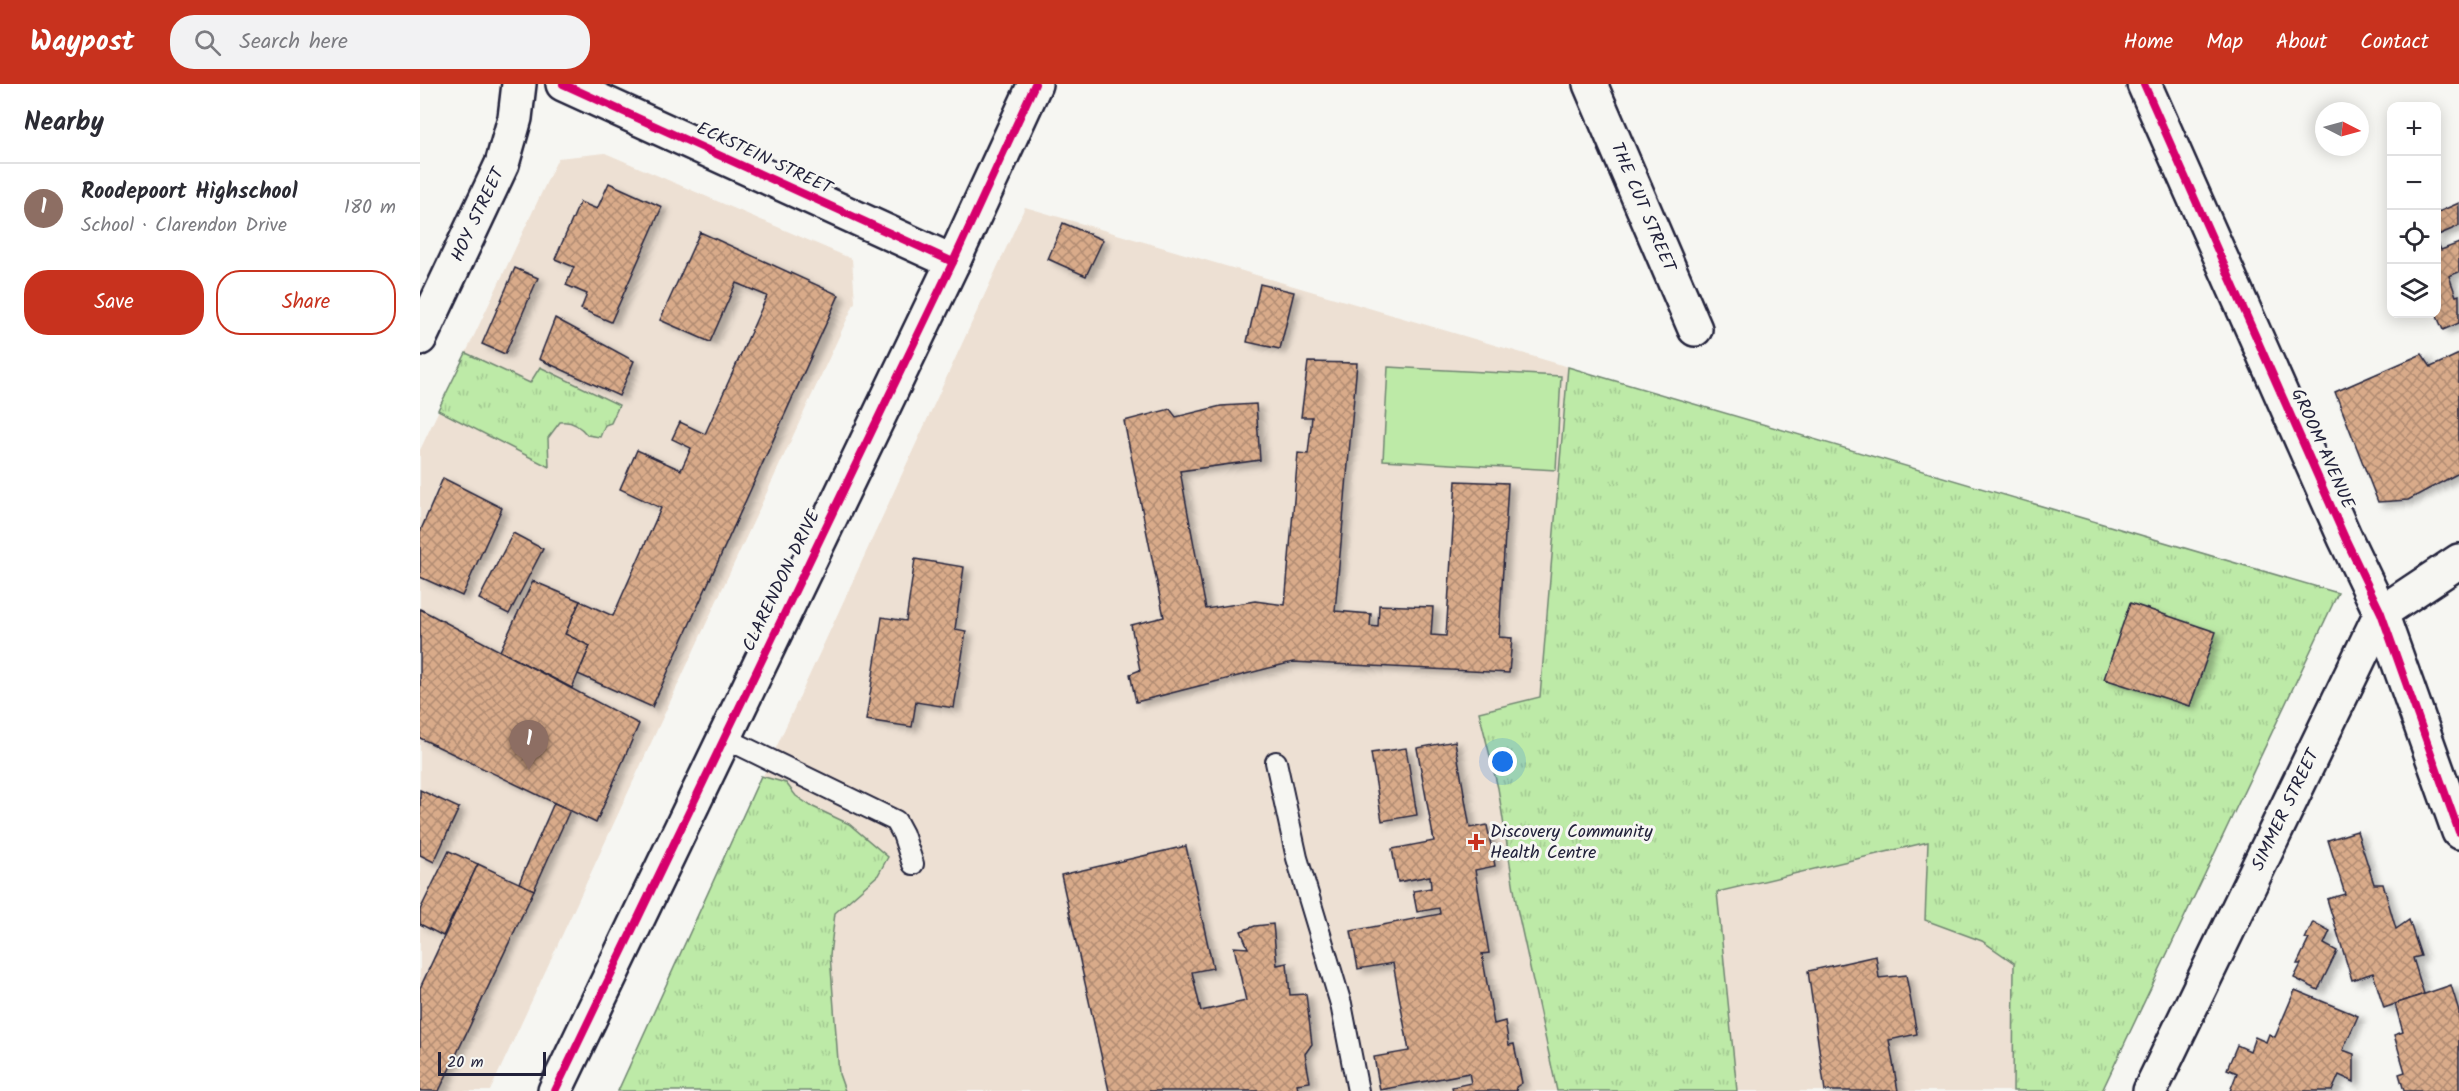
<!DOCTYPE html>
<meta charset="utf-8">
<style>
body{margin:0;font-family:Kalam,sans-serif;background:#f2f2f3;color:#2b2b33}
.controls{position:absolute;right:18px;top:18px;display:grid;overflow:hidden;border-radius:12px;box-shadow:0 3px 15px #0003}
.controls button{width:54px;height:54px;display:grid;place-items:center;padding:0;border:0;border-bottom:2px solid #e1e1e2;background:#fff;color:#2b2b33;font:30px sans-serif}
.compass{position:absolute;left:1895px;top:18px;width:54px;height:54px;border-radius:50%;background:#fff;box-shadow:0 3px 15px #0003;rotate:96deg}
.scale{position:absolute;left:18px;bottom:15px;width:108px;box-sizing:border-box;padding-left:6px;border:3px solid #22223b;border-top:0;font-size:16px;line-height:21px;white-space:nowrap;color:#22223b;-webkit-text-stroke:4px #f6f6f2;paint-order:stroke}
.you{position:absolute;left:1083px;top:678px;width:21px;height:21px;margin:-15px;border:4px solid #fff;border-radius:50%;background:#1a73e8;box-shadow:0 0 0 9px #1a73e833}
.badge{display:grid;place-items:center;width:39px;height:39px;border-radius:50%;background:#c8321e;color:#fff;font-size:20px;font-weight:700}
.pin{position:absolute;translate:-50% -50px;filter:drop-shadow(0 2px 3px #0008)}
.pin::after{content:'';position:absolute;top:32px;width:21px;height:18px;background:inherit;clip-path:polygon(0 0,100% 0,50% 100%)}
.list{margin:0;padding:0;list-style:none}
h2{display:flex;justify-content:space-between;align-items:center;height:78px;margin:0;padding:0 24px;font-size:26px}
h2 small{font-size:20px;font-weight:400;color:#7c7c81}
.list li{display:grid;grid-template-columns:39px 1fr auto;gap:18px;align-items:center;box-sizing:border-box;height:90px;padding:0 24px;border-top:2px solid #e1e1e2}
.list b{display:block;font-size:22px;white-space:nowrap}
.list p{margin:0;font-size:20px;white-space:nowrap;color:#7c7c81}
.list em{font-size:20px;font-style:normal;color:#7c7c81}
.actions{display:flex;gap:12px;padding:18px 24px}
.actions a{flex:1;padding:14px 0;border:2px solid #c8321e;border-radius:24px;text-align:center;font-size:21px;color:#c8321e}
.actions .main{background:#c8321e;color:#fff}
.icon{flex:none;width:33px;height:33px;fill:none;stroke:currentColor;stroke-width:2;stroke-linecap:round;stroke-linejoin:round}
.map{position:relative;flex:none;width:2039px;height:1007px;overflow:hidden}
header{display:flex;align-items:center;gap:36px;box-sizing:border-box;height:84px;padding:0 30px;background:#c8321e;color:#fff}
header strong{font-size:28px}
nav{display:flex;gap:33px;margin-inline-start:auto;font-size:21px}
.search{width:420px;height:54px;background:#f2f2f3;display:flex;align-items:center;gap:15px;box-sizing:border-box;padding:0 21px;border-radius:24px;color:#7c7c81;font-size:22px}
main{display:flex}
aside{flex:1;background:#fff}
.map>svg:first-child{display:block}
.built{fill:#ede0d3}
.grass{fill:url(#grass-tufts);stroke:#708671;stroke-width:1.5}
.pitch{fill:#bdeaa7;stroke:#708671;stroke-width:1.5}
.building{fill:url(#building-cross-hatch);stroke:#22223b;stroke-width:1.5;filter:url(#shadow)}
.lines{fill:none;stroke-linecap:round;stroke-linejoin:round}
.lane-casing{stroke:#22223b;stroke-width:24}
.street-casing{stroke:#22223b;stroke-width:38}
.secondary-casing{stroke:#22223b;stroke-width:38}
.lane{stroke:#f6f6f2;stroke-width:20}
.street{stroke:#f6f6f2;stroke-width:33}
.secondary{stroke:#f6f6f2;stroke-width:33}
.cycleway-casing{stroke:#f6f6f2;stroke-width:11}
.cycleway{stroke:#d6006c;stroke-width:8}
.poi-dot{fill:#c8321e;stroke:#f6f6f2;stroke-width:2}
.labels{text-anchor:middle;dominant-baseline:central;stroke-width:6;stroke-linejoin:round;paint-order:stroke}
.street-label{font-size:18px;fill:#22223b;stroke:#f6f6f2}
.poi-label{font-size:18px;fill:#22223b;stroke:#f6f6f2;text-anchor:start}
</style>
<header>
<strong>Waypost</strong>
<div class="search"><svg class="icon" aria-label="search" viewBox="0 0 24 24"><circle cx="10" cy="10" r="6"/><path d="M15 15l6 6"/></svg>Search here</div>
<nav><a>Home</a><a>Map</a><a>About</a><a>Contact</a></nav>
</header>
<main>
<aside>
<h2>Nearby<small></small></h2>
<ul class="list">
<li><span class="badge" style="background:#8d6e63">1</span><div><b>Roodepoort Highschool</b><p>School · Clarendon Drive</p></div><em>180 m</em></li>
</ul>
<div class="actions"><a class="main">Save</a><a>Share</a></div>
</aside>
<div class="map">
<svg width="2039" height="1007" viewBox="0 0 2039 1007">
<defs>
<pattern id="grass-tufts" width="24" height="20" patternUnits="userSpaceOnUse" patternTransform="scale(1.5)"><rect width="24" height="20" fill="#bdeaa7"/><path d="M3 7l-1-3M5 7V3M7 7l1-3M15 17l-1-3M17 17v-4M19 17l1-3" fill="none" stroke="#a2c891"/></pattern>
<pattern id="building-cross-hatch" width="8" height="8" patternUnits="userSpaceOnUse" patternTransform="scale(1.5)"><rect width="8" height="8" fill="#d9ab8a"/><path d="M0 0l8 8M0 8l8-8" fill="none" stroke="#b08b72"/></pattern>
<filter id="shadow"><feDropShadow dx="6" dy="4" stdDeviation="3" flood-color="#0004"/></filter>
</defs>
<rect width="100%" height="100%" fill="#f6f6f2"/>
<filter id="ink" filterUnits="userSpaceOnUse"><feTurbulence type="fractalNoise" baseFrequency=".0167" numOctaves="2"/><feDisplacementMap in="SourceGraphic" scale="12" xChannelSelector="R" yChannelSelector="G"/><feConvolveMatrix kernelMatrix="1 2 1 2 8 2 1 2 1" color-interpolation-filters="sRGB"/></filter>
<g filter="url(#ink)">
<g class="built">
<path d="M185,69L432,175L435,218L70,1007H0V366L138,74Z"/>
<path d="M605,123L1918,509L1682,1007H198Z"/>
</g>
<g class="grass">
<path d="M46,269L110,299L120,283L199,321L191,339L185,341L180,353L167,351C160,342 152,336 140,338L128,354L129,383L18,326Z"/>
<path d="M1148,283L1918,509L1682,1007H1593L1594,879L1562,857L1505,836L1508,758L1297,808L1317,1007H1137L1097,824L1078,704L1059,628L1120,613Z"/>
<path d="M341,692L366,699L376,712L391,722L429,740L468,773L458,791L415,829L410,871L419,990L425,1007H198Z"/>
</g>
<path class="pitch" d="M968,283L1141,292L1136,386L963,376Z"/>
<g class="building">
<path d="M189,99L242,123L191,238L161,225L167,210L146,201L154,183L135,175L160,118L177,125Z"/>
<path d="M2039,119V142L2016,152V129Z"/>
<path d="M643,139L683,156L666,192L628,175Z"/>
<path d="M280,148L419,211L232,623L158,590L170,562L145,550L160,517L193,532L241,424L200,405L217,366L261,386L271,364L252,355L260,338L285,350L347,212L316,199L290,258L240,236Z"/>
<path d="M2016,154L2021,166L2039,159V188L2029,192L2036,212L2039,211V239L2023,246L2016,230Z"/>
<path d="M95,184L118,194L85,270L62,260Z"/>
<path d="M840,200L874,208L860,265L827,258Z"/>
<path d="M135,234L214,277L199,312L119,275Z"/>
<path d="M2002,270L2011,283L2039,270V389L1988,416L1958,418L1915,308Z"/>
<path d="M888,278L937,279L915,527L951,530L950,542L958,543L959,521L1013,523L1011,551L1026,552L1036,397L1088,399L1079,553L1092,554L1089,589L873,578L716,618L710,590L720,586L711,541L744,533L704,337L750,325L756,333L801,322L836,320L840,376L760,387L786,525L835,517L865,521L878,369L888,370L892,333H881Z"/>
<path d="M23,394L82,424L42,512L0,493V448Z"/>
<path d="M93,449L123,465L89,530L59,515Z"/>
<path d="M495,475L544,483L535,545L546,547L534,624L496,618L492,643L446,636L462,533L486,537Z"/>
<path d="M113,497L160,517L145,550L170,562L152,604L80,567Z"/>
<path d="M1710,519L1796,548L1770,622L1684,595Z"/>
<path d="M0,525L219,640L176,739L0,654Z"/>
<path d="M1035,657L1050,744L1067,741L1075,782L1055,786L1069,869L1062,870L1074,940L1085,937L1089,961L1094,960L1102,999L1096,1003L1097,1007H1033L1032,1003L1051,999L1049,989L960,1006L954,973L989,967L973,879L938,885L931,847L1020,830L1019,824L997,828L993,807L1011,804L1010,792L978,798L972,765L1014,757L997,664Z"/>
<path d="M986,664L997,731L962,737L951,669Z"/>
<path d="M0,706L39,724L14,778L0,771Z"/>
<path d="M134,719L150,726L114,806L99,799Z"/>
<path d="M1937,747L1954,800H1963L1976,845L1989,836L2001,872L1993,874L2004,910L1964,924L1953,889L1932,896L1907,815L1925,810L1908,756Z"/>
<path d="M766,762L793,884L772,888L781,927L826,917L814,863L828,864L821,847L835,842L853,840L857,881L867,879L870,911L886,910L892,960L885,970L890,998L877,1000L878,1007H689L641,791Z"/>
<path d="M29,767L58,780L23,852L0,840V826Z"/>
<path d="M58,780L114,806L19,1007H0V904Z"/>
<path d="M1893,838L1910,847L1904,860L1917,867L1898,906L1874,894L1881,880H1877L1889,855H1885Z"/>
<path d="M1456,872L1459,894L1486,891L1497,950L1469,956L1478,1007H1405L1388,887Z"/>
<path d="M2031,901L2039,927V1007H1984L1979,990L1985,988L1974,951L1983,948L1975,920Z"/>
<path d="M1875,906L1938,932L1923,966L1934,970V998L1919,991L1912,1007H1810L1817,989L1807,985L1817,961L1830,967L1835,953L1846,958L1849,950L1855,953Z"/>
</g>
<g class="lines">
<g class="lane-casing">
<g id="lane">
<path d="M303,653L476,737L483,750L493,780"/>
<path d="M856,678L877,774L921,920L938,1007"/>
</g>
</g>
<g class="street-casing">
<g id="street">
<path d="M143,0L533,178"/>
<path id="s1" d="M1170,0L1275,245"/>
<path d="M1724,0L1925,454L1961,529L2039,748"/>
<path id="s2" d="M0,254L82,80L95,34L99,0"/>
<path id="s3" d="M1730,1007L1961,529L2039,477"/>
</g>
</g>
<g class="secondary-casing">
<path id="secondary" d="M135,1007L533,178L615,0"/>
</g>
<use href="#lane" class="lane"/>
<use href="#street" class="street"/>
<use href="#secondary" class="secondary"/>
<g class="cycleway-casing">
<g id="cycleway">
<path d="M143,0L533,178"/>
<path d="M1724,0L1925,454L1961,529L2039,748"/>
<path d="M135,1007L533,178L615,0"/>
</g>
</g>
<use href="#cycleway" class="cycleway"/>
</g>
</g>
<path class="poi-dot" d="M1053 749h6v6h6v6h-6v6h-6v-6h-6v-6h6z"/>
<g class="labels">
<g class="street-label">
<text transform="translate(344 75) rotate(25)">ECKSTEIN STREET</text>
<text stroke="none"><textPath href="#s1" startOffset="134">THE CUT STREET</textPath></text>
<text stroke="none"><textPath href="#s2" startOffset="136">HOY STREET</textPath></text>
<text transform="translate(1902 365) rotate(66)">GROOM AVENUE</text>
<text transform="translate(362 497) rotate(-64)">CLARENDON DRIVE</text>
<text stroke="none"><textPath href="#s3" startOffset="312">SIMMER STREET</textPath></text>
</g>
<g class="poi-label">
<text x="1070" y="748">Discovery Community<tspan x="1070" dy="21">Health Centre</tspan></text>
</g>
</g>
</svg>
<div class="controls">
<button>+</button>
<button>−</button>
<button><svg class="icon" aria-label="locate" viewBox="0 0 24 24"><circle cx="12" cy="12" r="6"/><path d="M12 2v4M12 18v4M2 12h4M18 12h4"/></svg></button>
<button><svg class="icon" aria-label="layers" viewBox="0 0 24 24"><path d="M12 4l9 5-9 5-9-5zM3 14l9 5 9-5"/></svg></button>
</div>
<svg class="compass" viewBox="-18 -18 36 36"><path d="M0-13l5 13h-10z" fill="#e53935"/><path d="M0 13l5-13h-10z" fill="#7c7c81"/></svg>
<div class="scale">20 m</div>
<div class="you"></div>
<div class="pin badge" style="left:109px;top:686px;background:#8d6e63">1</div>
</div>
</main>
